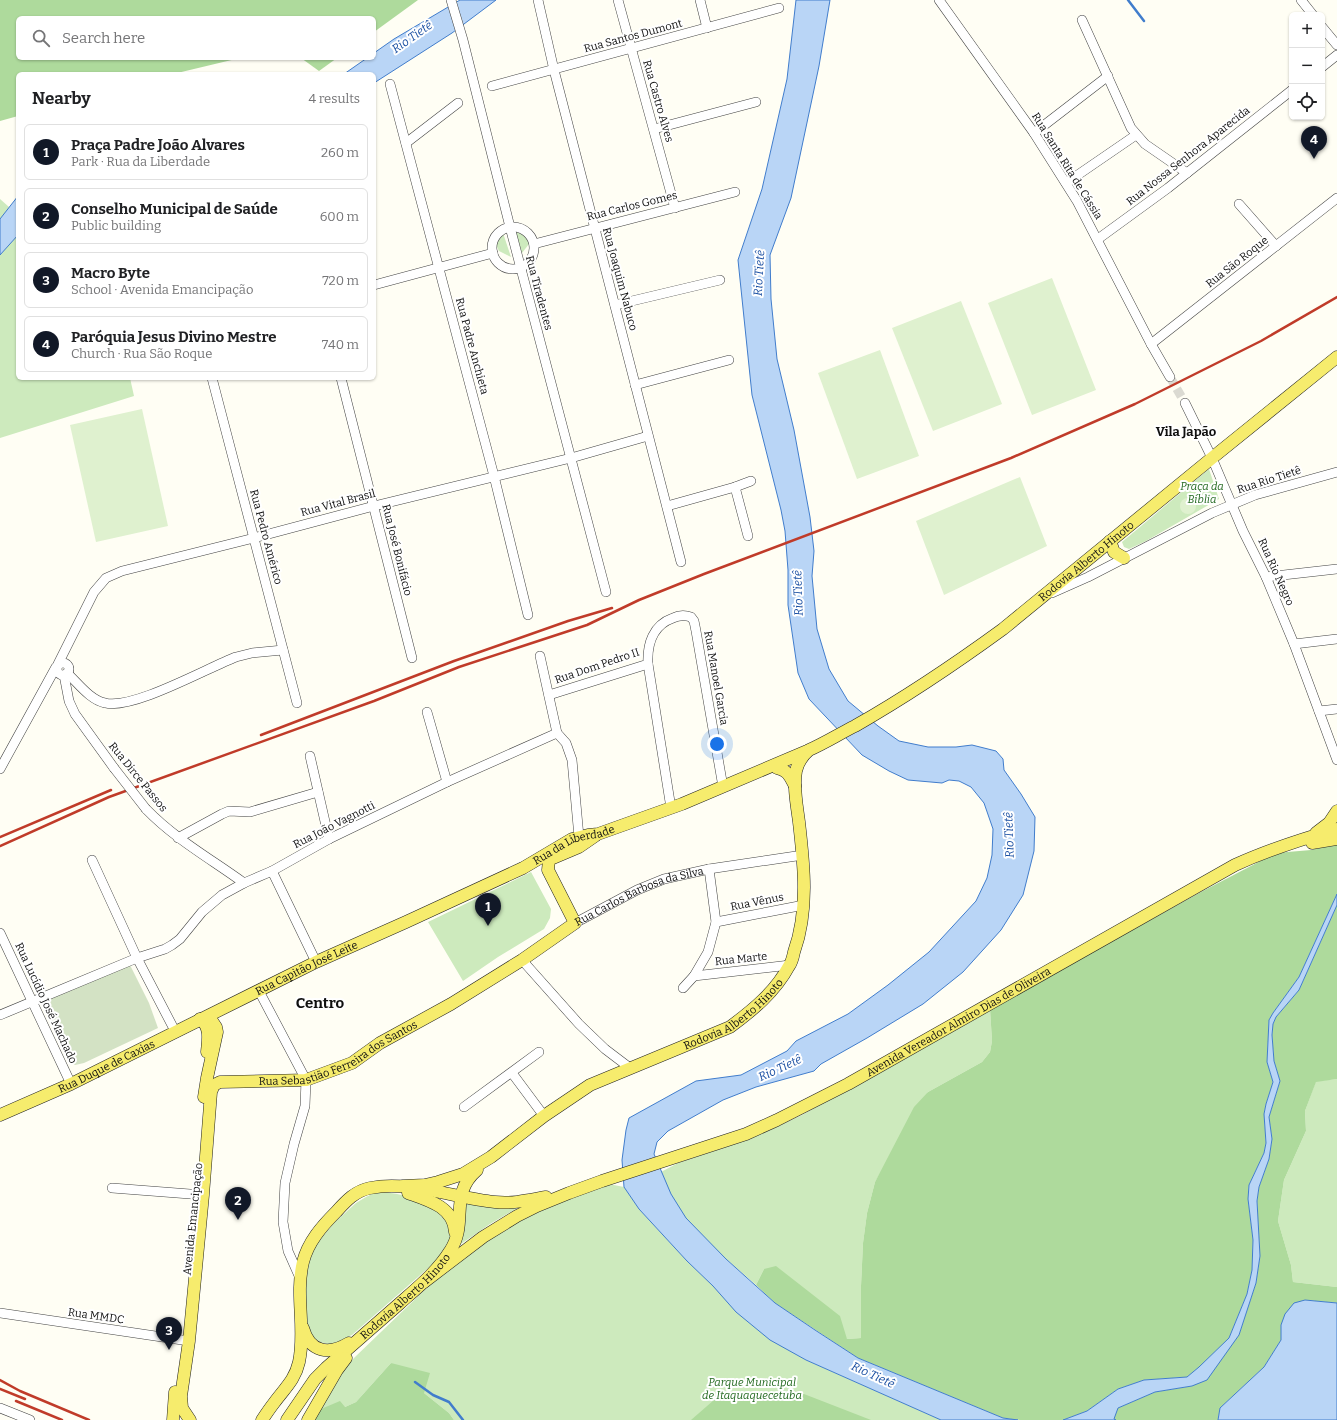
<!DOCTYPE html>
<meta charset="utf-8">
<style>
body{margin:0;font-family:Bitter,serif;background:#f2f2f2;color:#202124}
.controls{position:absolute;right:12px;top:12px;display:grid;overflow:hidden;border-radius:6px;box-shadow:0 1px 3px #0004}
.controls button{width:36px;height:36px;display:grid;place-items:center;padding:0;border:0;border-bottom:1px solid #e0e0e0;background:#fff;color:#202124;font:20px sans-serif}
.you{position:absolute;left:717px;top:744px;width:14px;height:14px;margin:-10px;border:3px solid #fff;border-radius:50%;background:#1a73e8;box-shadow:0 0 0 6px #1a73e833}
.badge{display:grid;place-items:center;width:26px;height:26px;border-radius:50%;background:#111827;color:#fff;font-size:13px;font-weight:700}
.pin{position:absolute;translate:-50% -33px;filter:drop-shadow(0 1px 2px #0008)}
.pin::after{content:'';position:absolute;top:21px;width:14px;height:12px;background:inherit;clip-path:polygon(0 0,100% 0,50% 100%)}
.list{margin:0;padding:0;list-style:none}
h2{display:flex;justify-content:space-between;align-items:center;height:52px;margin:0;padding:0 16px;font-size:17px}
h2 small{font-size:13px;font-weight:400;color:#757577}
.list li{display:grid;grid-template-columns:26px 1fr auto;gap:12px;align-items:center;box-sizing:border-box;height:56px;margin:0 8px 8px;padding:0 8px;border:1px solid #e0e0e0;border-radius:6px}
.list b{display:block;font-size:15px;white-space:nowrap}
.list p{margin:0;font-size:13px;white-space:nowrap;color:#757577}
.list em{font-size:13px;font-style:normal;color:#757577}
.icon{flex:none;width:22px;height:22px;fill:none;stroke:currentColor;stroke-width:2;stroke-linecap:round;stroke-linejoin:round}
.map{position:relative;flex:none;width:1337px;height:1420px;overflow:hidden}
.search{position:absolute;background:#fff;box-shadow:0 1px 3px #0004;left:16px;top:16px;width:360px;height:44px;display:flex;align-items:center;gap:10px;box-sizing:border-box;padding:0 14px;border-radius:6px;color:#757577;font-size:15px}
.panel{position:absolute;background:#fff;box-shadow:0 1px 3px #0004;left:16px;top:72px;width:360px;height:308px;border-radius:6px}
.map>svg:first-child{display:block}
.green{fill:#cdeabd}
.forest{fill:#aeda9c}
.cemetery{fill:#d3e2c4}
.pitch{fill:#dff1cf}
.water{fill:#b9d5f6;stroke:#417dcc}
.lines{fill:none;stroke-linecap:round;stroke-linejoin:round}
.stream{stroke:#417dcc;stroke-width:2.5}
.minor-tunnel{stroke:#dbdad2;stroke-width:9;stroke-dasharray:9 4.5;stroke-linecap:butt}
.minor-casing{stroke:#434343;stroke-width:10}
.major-casing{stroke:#212121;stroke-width:13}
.minor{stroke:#fff;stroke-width:9}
.major{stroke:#f6ec6d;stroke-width:12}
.rail{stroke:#c03b29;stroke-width:2.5}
.minor-bridge-casing{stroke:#434343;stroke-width:10;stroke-linecap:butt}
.minor-bridge{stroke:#fff;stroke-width:9}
.labels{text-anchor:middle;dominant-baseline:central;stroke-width:4;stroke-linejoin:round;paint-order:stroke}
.street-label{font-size:11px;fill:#101010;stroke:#fff}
.park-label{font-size:11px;font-style:italic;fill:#236920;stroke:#fff}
.water-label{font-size:12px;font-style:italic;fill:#1a4fa2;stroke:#fff}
.quarter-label{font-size:13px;font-weight:bold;fill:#101010;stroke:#fff}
.district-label{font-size:15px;font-weight:bold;fill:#101010;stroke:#fff}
</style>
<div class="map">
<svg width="1337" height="1420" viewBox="0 0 1337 1420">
<rect width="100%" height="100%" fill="#fffef4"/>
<g class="green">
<path d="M0,199L18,215V378H130L134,396L0,438Z"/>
<path d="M514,227C523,230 529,233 529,244L522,253Z"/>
<path d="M502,230L511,257L499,251L496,245L498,236Z"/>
<path d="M1209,469L1219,499L1146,541L1129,549L1124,547L1122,542Z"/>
<path d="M531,872L551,909L550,918L544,929L498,957L463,981L428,922Z"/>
<path d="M990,1009L992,1041L990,1052L982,1062L928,1092L875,1182L867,1213L863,1243L861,1286V1338L847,1339L764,1269L756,1285C733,1265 706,1242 686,1219C675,1205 668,1188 661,1172L678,1163L731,1145L768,1131L802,1115Z"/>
<path d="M1337,1079V1287L1293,1282L1291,1265L1278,1221L1284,1180L1306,1131L1305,1111L1316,1081Z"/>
<path d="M609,1184L624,1187L639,1209L687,1261L770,1339L806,1360L941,1420H454L449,1413L424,1393L391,1363L356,1402L345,1407L321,1409L340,1373L355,1357L435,1280L485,1241L537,1211Z"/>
<path d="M376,1192C399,1191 423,1201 442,1211L453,1234L443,1255L352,1335L331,1345L320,1342L313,1338L305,1325L303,1275L317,1243L334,1223L356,1203L366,1197Z"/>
<path d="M461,1199L524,1204L490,1224L461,1244L462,1234Z"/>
</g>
<g class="forest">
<path d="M0,0H418L374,32V18H18V58H240L173,74H18V116L0,121Z"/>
<path d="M301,58H337L319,71Z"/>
<path d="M1337,844V894L1299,977L1273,1013L1269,1020L1267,1062L1273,1082L1266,1104L1264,1114L1266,1143L1264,1153L1249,1185L1248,1199L1253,1240L1252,1270L1247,1294L1229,1338L1199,1368L1187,1377L1144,1380L1118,1389L1087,1411L1063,1420H1020L1003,1418L858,1358L775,1303L756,1285L764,1269L776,1266L840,1316L847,1339L861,1338V1286L863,1243L867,1213L875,1182L914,1107L928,1092L982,1062L990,1052L992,1041L990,1009L1201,892L1276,853L1311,850Z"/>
<path d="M1337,905V1079L1316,1082L1305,1111L1306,1131L1284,1180L1278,1221L1291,1265L1293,1282L1337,1287V1303L1305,1300L1281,1325V1340L1264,1367L1220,1408L1218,1420H1115L1112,1418L1118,1408L1155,1392L1192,1386L1239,1335L1256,1283L1260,1256L1257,1201L1259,1187L1269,1159L1272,1139L1269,1117L1280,1081L1274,1061L1272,1035L1273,1024L1276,1017L1299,990Z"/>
<path d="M391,1363L430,1373L424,1393L449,1413L454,1420H315L321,1409L340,1401L345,1407L356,1402Z"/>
<path d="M722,1393L804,1394L871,1420H691Z"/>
</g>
<path class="cemetery" d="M130,965L149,1003L158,1028L84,1063L75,1065L70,1061L42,1001Z"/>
<g class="pitch">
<path d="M1052,278L1096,390L1032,415L988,303Z"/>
<path d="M961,301L1002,404L933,431L892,328Z"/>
<path d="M880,350L919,456L857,479L818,373Z"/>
<path d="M142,409L168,526L96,542L70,425Z"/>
<path d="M1020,477L1047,546L944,595L916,521Z"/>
<circle cx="1188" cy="506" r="8"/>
</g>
<g class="water">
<path d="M460,0H496L452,33L374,83V74H344L367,58H374V53L394,39Z"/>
<path d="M796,0H830L819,66L791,198L770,255L771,299L777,359L794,430L810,517L814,551L812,576L817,629L829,669L848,701L878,726L899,741L928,747H956L972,745L996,751L1003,759L1004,770L1021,794L1035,817L1034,851L1023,895L1001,930L963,972L923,1004L867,1038L821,1064L814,1071L756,1087L723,1100L668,1131L657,1142L654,1154L671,1194L686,1218L726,1259L775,1303L815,1330L858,1358L1003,1418L1018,1420H941L806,1360L770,1340L736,1312L713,1286L687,1261L639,1209L624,1187L622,1160L626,1130L629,1118L696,1081L741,1075L787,1051L796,1041L848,1014L888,985L929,952L976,901L987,878L992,855L993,829L984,803L971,787L959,781L949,780L942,783L908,780L889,771L862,755L809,699L798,673L788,605V570L785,531L781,510L752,395L738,260L762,189L787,79Z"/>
<path d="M18,196V235L0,255V219Z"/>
<path d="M1337,894V905L1299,990L1276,1017L1273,1024L1272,1035L1274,1061L1280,1081L1269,1117L1272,1139L1269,1159L1259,1187L1257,1201L1260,1256L1256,1283L1239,1335L1207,1380L1192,1386L1155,1392L1118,1408L1114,1419L1116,1420H1063L1087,1411L1118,1389L1144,1380L1187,1377L1199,1367L1229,1338L1247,1294L1252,1270L1253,1240L1248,1199L1249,1185L1264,1153L1266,1143L1264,1114L1266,1104L1273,1082L1267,1062L1269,1020L1273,1013L1299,977Z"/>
<path d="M1305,1300L1337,1303V1420H1218L1220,1408L1264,1367L1281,1340V1325L1285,1314L1294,1303Z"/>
</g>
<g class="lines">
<g class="stream">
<path d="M1128,0L1144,21"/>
<path d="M415,1382L433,1395L449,1402L463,1420"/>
</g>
<path class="minor-tunnel" d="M1170,377L1185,403"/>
<g class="minor-casing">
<g id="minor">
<path d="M451,0L463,40L510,227L606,592"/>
<path d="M538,0L554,70L681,562"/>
<path d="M618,0L675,208"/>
<path d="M700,0L707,28"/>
<path d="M939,0L1034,133L1077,201L1151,344L1170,377"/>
<path d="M1301,0L1313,15"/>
<path d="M1082,20L1131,128L1145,144L1187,173"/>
<path d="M1322,27L1337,45"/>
<path d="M1322,67L1337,55"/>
<path d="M390,84L494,476L528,615"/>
<path d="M492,86L779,8"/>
<path d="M654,129L756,102"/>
<path d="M1034,133L1108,76"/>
<path d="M406,143L458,103"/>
<path d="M1066,183L1136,135"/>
<path d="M1239,204L1276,246"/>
<circle cx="513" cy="248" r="21"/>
<path d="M1098,239L1168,188L1292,90"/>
<path d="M534,244L735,192"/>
<path d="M374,285L493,253"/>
<path d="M615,305L720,280"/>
<path d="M1151,344L1337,198"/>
<path d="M212,378L297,703"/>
<path d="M341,378L412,658"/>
<path d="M635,385L729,360"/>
<path d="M1185,403L1212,458L1243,531L1266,577L1294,644L1337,760"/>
<path d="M735,487L748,536"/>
<path d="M667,506L735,487L751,481"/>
<path d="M1266,577L1337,569"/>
<path d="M1052,593L1088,577L1212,513L1255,495L1337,472"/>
<path d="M1294,644L1337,639"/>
<path d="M540,656L557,733L566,743L572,760L579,837"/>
<circle cx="63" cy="669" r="6"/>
<path d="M58,664L94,592L106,578L122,571L254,538L374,506L571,458L648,436"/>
<path d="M648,664L671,808"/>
<path d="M67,673C78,683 90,700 105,703C133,710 207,668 236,657L252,653L283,650"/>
<path d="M64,675L69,701L75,714L114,768"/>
<path d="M549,695L648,664C647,644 653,625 673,618C679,615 685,615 691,617L694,621L696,631L723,787"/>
<path d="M1319,711L1337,709"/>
<path d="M427,712L447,782"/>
<path d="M310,756L329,839"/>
<path d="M0,769L56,667"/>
<path d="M146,809C175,839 211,859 244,883"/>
<path d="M178,838L222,814L229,811L250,812L318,792"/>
<path d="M92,860L137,958L175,1031"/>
<path d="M272,871L316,962"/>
<path d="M716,922L804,905"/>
<path id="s1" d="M575,923L637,890L664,879L709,869L803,855"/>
<path d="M0,933L71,1084"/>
<path d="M522,960L579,1024L605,1049L630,1068"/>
<path d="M694,976L790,965"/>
<path d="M683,988L694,976L708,952L716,922L709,869"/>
<path d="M259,991L306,1080L305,1106L294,1144L285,1183L283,1222L288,1251L300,1278"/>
<path d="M0,1015L137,958L165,949L172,945L180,939L202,912L222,895L244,883L272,871L329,839L447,782L557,733"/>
<path d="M512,1073L544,1116"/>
<path d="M464,1107L539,1052"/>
<path d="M112,1188L203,1195"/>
<path d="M0,1313L189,1341"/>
<path d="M0,1408L30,1420"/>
</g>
</g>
<g class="major-casing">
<g id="major">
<path d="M1110,541L1114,552L1124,558"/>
<path d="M777,768C788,770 790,777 795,786"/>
<path d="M1316,833L1329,823L1337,811"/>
<path d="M1312,843L1337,839"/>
<path d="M200,1019C211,1027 208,1040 207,1052"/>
<path d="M204,1097L207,1078L217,1032L216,1027L212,1021"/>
<path id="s2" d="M0,1115L71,1084L316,962L406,922L523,868L572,839L588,835L598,834L682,804L807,751"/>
<path id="s3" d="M403,1186L425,1185L438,1182L463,1174L491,1157L544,1116L590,1085L730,1027C753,1010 775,992 789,966C792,962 793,957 794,952C809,910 804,865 799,822C797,806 793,787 796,771C798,762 802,756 809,750C825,743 839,734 855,726C906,697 955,664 1003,629L1212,458L1337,357"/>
<path d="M408,1193C428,1200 454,1207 455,1232"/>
<path id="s4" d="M424,1282L483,1237L517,1216L537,1206L569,1193L602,1181L746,1134L777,1120L848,1084L1235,865C1268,850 1302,839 1337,829"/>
<path d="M303,1328C310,1353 329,1355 349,1343"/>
<path d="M173,1420L175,1392"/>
<path id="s5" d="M190,1420L182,1408L181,1396L189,1341L203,1195L211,1092L214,1085L220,1082L306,1080L352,1063L380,1043L451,1004L522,960L575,923L548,870L549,860L553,858L579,847L595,836"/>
<path d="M262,1420C266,1414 270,1408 274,1403C285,1388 295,1380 299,1362C306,1329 295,1295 303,1262C308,1242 322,1226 336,1212C346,1201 355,1191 370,1188C409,1180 455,1198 495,1202C513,1204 529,1200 546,1197"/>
<path id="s6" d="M287,1420L315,1379L326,1368C350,1347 375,1325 399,1304C417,1288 437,1272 450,1251C469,1222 448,1195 477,1170"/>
<path d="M308,1420L337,1370L346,1358"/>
</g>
</g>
<use href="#minor" class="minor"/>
<use href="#major" class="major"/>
<g class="rail">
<path d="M261,735L454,661L568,621L612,608"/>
<path d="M0,837L111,790"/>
<path d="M0,846L109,797L374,701L459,667L587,625L639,600L704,574L1011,458L1135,404L1261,341L1337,297"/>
<path d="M0,1380L20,1391L89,1420"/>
<path d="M0,1389L25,1399"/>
<path d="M16,1401L62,1420"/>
</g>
<g class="minor-bridge-casing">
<path id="minor-bridge" d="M114,768L146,809"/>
</g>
<use href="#minor-bridge" class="minor-bridge"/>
</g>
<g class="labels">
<g class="street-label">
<text transform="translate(633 36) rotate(-15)">Rua Santos Dumont</text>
<text transform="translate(658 101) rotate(74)">Rua Castro Alves</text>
<text transform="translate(1188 156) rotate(-38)">Rua Nossa Senhora Aparecida</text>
<text transform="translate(1067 166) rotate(58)">Rua Santa Rita de Cássia</text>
<text transform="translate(632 206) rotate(-14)">Rua Carlos Gomes</text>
<text transform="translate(1237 262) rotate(-38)">Rua São Roque</text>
<text transform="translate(620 279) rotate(75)">Rua Joaquim Nabuco</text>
<text transform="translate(539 293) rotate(75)">Rua Tiradentes</text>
<text transform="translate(472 346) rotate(75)">Rua Padre Anchieta</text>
<text transform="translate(1269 480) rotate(-18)">Rua Rio Tietê</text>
<text transform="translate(338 503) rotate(-15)">Rua Vital Brasil</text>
<text transform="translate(266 537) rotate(75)">Rua Pedro Américo</text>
<text transform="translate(397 550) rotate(76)">Rua José Bonifácio</text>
<text stroke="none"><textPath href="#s3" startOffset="1013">Rodovia Alberto Hinoto</textPath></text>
<text transform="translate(1276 572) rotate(66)">Rua Rio Negro</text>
<text transform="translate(597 666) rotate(-19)">Rua Dom Pedro II</text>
<text transform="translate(716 678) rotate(80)">Rua Manoel Garcia</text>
<text transform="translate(138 777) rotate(51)">Rua Dirce Passos</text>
<text transform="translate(334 825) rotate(-27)">Rua João Vagnotti</text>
<text stroke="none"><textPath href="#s2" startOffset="635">Rua da Liberdade</textPath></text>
<text stroke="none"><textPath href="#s1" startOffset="70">Rua Carlos Barbosa da Silva</textPath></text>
<text transform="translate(757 902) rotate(-11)">Rua Vênus</text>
<text transform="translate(741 959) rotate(-6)">Rua Marte</text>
<text stroke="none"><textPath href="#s2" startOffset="340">Rua Capitão José Leite</textPath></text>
<text transform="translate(46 1003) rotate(65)">Rua Lucídio José Machado</text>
<text stroke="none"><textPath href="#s3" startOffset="378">Rodovia Alberto Hinoto</textPath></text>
<text stroke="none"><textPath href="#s4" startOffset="598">Avenida Vereador Almiro Dias de Oliveira</textPath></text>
<text stroke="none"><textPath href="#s5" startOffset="471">Rua Sebastião Ferreira dos Santos</textPath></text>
<text stroke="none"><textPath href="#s2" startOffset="117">Rua Duque de Caxias</textPath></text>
<text transform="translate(193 1219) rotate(-84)">Avenida Emancipação</text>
<text stroke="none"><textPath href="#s6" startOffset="172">Rodovia Alberto Hinoto</textPath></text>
<text transform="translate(96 1316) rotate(8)">Rua MMDC</text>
</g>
<g class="park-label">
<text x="1202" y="486">Praça da<tspan x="1202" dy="13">Bíblia</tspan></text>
<text x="752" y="1382">Parque Municipal<tspan x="752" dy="13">de Itaquaquecetuba</tspan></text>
</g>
<g class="water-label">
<text transform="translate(412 37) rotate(-35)">Rio Tietê</text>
<text transform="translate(759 273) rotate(-87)">Rio Tietê</text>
<text transform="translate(798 593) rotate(-92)">Rio Tietê</text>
<text transform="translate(1009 835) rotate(-92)">Rio Tietê</text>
<text transform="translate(780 1068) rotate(-25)">Rio Tietê</text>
<text transform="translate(873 1375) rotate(25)">Rio Tietê</text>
</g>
<g class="quarter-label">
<text x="1186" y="431">Vila Japão</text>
</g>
<g class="district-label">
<text x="320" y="1003">Centro</text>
</g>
</g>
</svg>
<div class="controls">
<button>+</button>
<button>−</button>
<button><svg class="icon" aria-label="locate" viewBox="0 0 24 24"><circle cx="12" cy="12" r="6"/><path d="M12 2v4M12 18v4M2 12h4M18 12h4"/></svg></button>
</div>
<div class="you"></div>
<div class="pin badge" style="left:488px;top:926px">1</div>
<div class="pin badge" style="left:238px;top:1220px">2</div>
<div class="pin badge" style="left:169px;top:1350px">3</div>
<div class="pin badge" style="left:1314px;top:159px">4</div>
<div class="search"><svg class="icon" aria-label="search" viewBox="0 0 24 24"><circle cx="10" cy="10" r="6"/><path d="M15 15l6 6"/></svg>Search here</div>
<section class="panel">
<h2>Nearby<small>4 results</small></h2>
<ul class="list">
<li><span class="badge">1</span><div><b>Praça Padre João Alvares</b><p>Park · Rua da Liberdade</p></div><em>260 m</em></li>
<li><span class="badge">2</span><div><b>Conselho Municipal de Saúde</b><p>Public building</p></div><em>600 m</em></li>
<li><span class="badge">3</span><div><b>Macro Byte</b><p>School · Avenida Emancipação</p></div><em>720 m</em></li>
<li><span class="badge">4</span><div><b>Paróquia Jesus Divino Mestre</b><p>Church · Rua São Roque</p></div><em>740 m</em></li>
</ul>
</section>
</div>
